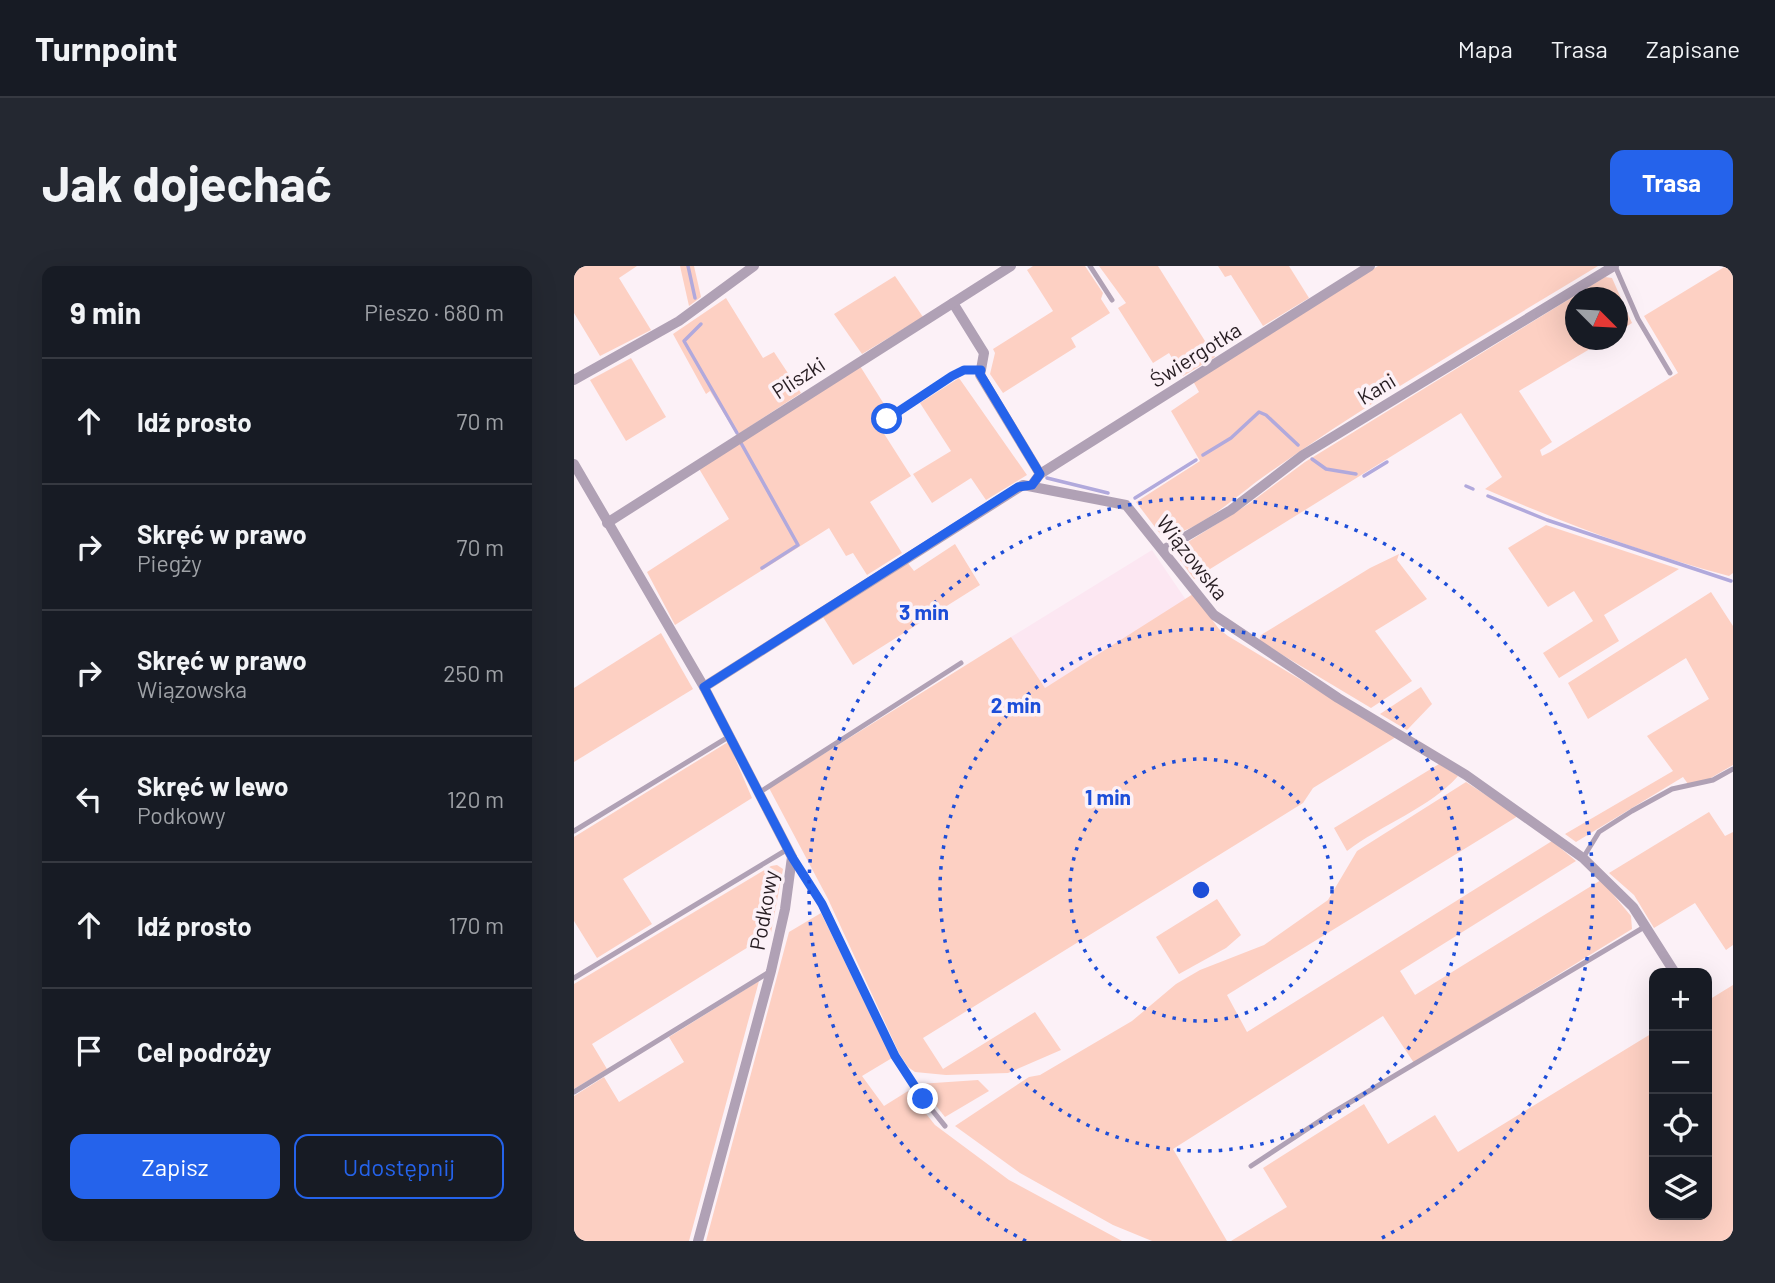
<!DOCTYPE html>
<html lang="pl">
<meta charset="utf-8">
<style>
body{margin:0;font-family:Barlow,sans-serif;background:#242831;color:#f1f3f6}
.controls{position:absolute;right:21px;bottom:21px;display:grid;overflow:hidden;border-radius:14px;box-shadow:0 7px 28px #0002}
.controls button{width:63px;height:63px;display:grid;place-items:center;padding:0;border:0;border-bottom:2px solid #363941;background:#171b24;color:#f1f3f6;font:35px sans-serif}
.compass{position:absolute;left:991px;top:21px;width:63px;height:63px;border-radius:50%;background:#171b24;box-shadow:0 7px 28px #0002;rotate:114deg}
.stop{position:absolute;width:21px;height:21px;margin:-16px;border:5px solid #2563eb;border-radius:50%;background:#fff}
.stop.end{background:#2563eb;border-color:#fff;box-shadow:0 2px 7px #0008}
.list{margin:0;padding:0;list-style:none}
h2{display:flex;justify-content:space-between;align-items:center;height:91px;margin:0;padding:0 28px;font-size:30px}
h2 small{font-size:23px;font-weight:400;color:#9ea1a6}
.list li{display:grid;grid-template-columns:46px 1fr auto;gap:21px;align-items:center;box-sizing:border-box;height:126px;padding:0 28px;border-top:2px solid #363941}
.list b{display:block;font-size:26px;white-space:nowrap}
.list p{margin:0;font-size:23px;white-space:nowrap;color:#9ea1a6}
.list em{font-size:23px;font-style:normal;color:#9ea1a6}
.actions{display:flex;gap:14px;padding:21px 28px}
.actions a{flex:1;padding:16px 0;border:2px solid #2563eb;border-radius:14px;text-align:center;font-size:24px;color:#2563eb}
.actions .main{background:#2563eb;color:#fff}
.icon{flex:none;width:38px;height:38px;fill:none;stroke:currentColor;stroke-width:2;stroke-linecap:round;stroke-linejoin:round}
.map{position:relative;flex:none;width:1159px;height:975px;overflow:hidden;border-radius:14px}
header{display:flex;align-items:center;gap:42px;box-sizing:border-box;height:98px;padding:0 35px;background:#171b24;border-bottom:2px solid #363941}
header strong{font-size:33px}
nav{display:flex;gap:38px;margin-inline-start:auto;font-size:24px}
.intro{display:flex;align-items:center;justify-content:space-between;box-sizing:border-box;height:168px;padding:0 42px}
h1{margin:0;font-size:49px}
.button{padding:18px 32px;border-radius:14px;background:#2563eb;color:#fff;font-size:24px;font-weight:700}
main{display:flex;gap:42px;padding:0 42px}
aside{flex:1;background:#171b24;border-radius:14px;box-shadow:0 7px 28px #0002}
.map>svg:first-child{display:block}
.built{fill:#fce7f2}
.green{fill:#fdd0c3}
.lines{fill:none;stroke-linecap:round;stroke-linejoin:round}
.stream{stroke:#b1a9dc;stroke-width:3.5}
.service{stroke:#b0a1b5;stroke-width:5}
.minor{stroke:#b0a1b5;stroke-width:10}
.route{stroke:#2563eb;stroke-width:9}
.ring{fill:none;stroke:#1d4ed8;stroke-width:3.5;stroke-dasharray:3.5 7}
.labels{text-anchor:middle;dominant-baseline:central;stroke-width:7;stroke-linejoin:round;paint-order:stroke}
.street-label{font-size:21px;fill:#271d22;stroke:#fcf1f7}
.centre{fill:#1d4ed8;stroke:#fcf1f7;stroke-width:3.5}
.ring-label{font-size:21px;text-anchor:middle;font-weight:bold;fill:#1d4ed8;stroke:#fcf1f7;stroke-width:7;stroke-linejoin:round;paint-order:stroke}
</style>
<header>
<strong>Turnpoint</strong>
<nav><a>Mapa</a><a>Trasa</a><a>Zapisane</a></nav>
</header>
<div class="intro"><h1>Jak dojechać</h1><a class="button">Trasa</a></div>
<main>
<aside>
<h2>9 min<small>Pieszo · 680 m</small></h2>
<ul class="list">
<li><svg class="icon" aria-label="ahead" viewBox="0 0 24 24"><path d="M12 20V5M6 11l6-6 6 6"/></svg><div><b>Idź prosto</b></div><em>70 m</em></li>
<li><svg class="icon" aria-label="right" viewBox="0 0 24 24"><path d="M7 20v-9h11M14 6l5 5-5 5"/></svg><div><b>Skręć w prawo</b><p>Piegży</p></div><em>70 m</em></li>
<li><svg class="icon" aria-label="right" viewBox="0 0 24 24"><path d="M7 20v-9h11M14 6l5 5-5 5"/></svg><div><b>Skręć w prawo</b><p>Wiązowska</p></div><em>250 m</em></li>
<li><svg class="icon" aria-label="left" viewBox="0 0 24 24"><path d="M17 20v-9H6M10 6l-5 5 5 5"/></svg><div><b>Skręć w lewo</b><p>Podkowy</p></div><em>120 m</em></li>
<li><svg class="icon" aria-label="ahead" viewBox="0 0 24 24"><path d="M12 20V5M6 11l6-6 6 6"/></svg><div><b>Idź prosto</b></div><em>170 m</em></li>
<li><svg class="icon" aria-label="arrive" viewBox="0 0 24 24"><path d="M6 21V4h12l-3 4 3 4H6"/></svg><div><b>Cel podróży</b></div></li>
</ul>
<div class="actions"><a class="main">Zapisz</a><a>Udostępnij</a></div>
</aside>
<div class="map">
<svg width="1159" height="975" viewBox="0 0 1159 975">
<rect width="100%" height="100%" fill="#fcf1f7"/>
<path class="built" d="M578,284L612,334L471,422L437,371Z"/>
<g class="green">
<path d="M0,0H63L45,12L77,64L26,90L0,47Z"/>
<path d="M106,0H120L127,31L115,40Z"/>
<path d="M459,0H511L529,27L527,33L536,47L497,72L502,81L429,127L416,108L421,87L419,83L479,45L453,4Z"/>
<path d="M525,0H584L641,91L609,110L595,87L579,97L544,42L552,37Z"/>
<path d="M644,0H715L735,32L689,60L657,9L651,11Z"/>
<path d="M804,0H1024C909,70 791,137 682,216C660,233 614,273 587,269L562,236L626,195L597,145L625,126L619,115Z"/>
<path d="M1152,0H1159V307L1155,310C1071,288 990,257 911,223L928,211L887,147L620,313L606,294V281L676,237L731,196L1031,11L1038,12L1058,57L1044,66V32H1002V74H1031L945,125L978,176L966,184L968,190L976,186L1104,107L1070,50Z"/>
<path d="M321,10L349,51L288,88L260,48Z"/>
<path d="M152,32L189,92L200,86L227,127L163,169L136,125L132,128L99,68Z"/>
<path d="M57,92L92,151L52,175L16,114Z"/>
<path d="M286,100L315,146L302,155L337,210L296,236L328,287L293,309L279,287L272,290L255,262L101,359L73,306L155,253L124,201Z"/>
<path d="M385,112L453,209L412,234L397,212L358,237L339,208L377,185L346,137Z"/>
<path d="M972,259L1105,303L1030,349L1045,375L985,412L969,387L1019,355L1000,325L974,341L934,282Z"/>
<path d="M381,278L406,319L279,399L249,351L333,296L340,305Z"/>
<path d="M825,288L823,294L853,333L801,365L838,415L797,442L685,375L687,369L796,302Z"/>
<path d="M1137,326L1159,360V499L1135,513L1114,518L1109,511L1002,576L991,568L1099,505L1073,470L1135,433L1112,392L1014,453L994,417Z"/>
<path d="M619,328L645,363L654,370L822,471L739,522L729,537L349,772L369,803L461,746L487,784L434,807L372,809L341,806L334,801L325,787L254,633L195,522L437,371L471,422Z"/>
<path d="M87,367L119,423L0,496V422Z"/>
<path d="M847,421L858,438L833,464L806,448Z"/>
<path d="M154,476L178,532L49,613L78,658L23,692L0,655V571Z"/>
<path d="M865,498L884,510C857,541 807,559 773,585L760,562Z"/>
<path d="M892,516L944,550L653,729L673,766L978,575L1002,595L826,705L841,729L1027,614L1057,650L1058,663L840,797L809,750L599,883L653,975H578L539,959L446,907L381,860L455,811L466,809L558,755L602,718L626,704L690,679L754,634L783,585Z"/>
<path d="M1135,546L1151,570L1159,566V679L1152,684L1121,637L1080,662L1060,629L1035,607Z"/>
<path d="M203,599L209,603L197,667L18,778L33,803L0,823V718L197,600Z"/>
<path d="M643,633L667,669L652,682L605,708L582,671Z"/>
<path d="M247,647L318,792L288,810L310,840L334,825L361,859L435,914L548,975H132L215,666Z"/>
<path d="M185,715L115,975H0V830L30,811L45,836L110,796L95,771Z"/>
<path d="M1159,719V975H657L713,941L689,902L790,838L814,878L861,849L884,886L1080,766V949H1133V735Z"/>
<path d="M404,814L415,825L371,851L345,818Z"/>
</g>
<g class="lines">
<g class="stream">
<path d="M114,0L121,32"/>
<path d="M127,58L110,75L163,167"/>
<path d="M167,177L224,279L188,302"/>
<path d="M629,189L657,172L685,146L692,149L724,179"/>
<path d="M738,193L752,203L782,208"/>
<path d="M790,210L813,196"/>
<path d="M473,212L534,227"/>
<path d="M892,220L899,223"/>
<path d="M914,230L973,254L1157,315"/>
<path d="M561,232L622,194"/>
</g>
<g class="service">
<path d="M516,0L538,34"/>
<path d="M1041,0L1064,53L1096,107"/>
<path d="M313,153L378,110L390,104H407"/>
<path d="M186,526L387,397"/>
<path d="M0,565L156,470"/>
<path d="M1009,592L1025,566L1058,545L1098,523L1139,514L1159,503"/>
<path d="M220,593C275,679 304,782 371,860"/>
<path d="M0,712L214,583"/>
<path d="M0,826L197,705"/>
<path d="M677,900L753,850L1072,660"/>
</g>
<g class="minor">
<path d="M379,37L410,87L406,109L466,208"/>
<path d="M0,114L105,55L180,0"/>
<path d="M0,198L130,421L218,591L211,643L197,705L124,975"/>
<path d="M458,219L466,208L796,0"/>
<path d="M33,257L437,0"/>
<path d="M589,284L657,244L729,189L1040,0"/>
<path d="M130,421L449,219L552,239L640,349L764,432L892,509L1009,592L1059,641L1101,707"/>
</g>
</g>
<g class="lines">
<path class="route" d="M313,153L378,110L390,104H407L406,108L466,208L458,219L444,221L130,421L218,591L248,638L321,790L349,833"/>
</g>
<g class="ring">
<circle cx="627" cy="624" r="131"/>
<circle cx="627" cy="624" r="261"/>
<path d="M452 975A392 392 0 1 1 802 975"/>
</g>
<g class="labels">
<g class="street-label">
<text transform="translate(621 88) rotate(-32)">Świergotka</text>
<text transform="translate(224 111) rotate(-33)">Pliszki</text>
<text transform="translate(802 122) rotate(-31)">Kani</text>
<text transform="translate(619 291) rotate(52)">Wiązowska</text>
<text transform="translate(189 644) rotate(-80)">Podkowy</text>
</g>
</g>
<circle cx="627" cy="624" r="10" class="centre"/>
<g class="ring-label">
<text x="350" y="354">3 min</text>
<text x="442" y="447">2 min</text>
<text x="534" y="539">1 min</text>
</g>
</svg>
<div class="controls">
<button>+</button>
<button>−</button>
<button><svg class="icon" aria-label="locate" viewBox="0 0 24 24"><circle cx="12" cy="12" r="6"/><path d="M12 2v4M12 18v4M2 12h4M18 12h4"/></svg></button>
<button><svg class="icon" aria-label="layers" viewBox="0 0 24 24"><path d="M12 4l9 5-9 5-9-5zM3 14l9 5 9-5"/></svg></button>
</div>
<svg class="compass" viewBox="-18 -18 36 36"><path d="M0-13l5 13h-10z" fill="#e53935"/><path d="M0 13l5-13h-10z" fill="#9ea1a6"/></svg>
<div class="stop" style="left:313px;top:153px"></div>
<div class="stop end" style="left:349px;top:833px"></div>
</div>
</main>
